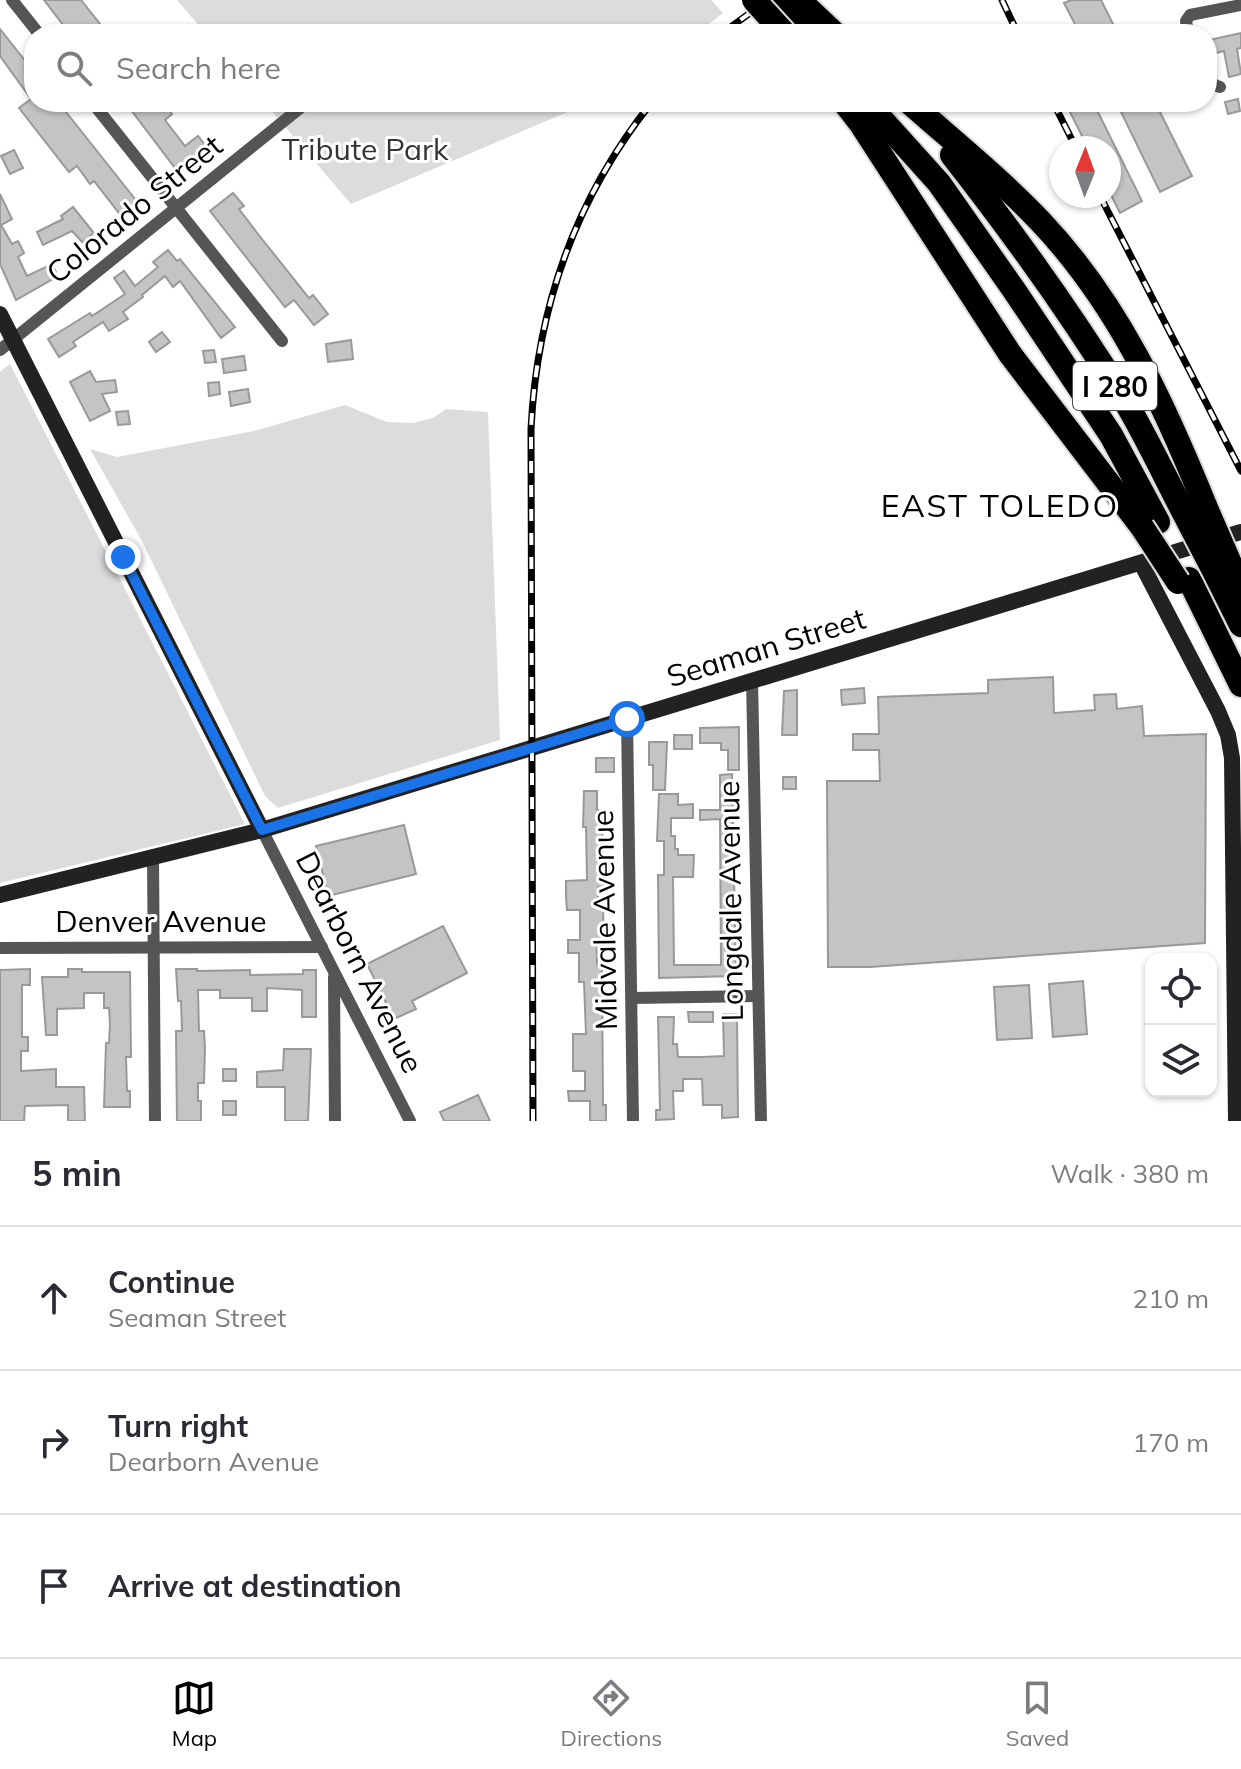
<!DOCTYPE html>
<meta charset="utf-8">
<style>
body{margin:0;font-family:Mulish,sans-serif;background:#f2f2f3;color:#2b2b33}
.controls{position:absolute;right:24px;bottom:24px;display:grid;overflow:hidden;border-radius:16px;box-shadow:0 2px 6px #0004}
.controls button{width:72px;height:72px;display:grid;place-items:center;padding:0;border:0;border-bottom:2px solid #e1e1e2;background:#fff;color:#2b2b33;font:40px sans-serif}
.compass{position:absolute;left:1049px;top:136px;width:72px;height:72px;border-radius:50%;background:#fff;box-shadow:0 2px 6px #0004;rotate:1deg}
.stop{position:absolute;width:24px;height:24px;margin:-18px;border:6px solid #1a73e8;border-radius:50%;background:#fff}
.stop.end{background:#1a73e8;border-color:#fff;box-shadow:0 2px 8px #0008}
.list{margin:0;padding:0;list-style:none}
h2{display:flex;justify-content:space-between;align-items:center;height:104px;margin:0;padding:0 32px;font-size:34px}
h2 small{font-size:26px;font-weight:400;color:#7c7c81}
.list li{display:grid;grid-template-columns:52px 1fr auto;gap:24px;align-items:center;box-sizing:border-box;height:144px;padding:0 32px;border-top:2px solid #e1e1e2}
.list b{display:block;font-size:30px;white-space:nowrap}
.list p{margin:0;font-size:26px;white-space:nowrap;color:#7c7c81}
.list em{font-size:26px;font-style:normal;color:#7c7c81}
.icon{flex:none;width:44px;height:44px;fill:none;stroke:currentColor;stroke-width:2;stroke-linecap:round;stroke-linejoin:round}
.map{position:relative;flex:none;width:1241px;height:1121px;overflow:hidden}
.search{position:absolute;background:#fff;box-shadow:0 2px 6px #0004;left:24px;right:24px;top:24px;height:88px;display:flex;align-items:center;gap:20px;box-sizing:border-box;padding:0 28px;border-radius:32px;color:#7c7c81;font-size:30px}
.sheet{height:536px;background:#fff}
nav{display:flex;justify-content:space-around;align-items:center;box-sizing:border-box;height:112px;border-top:2px solid #e1e1e2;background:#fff;font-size:22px;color:#7c7c81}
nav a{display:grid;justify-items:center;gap:4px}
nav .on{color:#000}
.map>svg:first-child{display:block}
.green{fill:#dcdcdc}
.building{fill:#c4c4c4;stroke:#999;stroke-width:2}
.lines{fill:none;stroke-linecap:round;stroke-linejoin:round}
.highway-casing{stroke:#dbdbdb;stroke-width:28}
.street{stroke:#555;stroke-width:12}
.secondary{stroke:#222;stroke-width:16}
.highway{stroke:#000;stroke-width:24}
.rail-casing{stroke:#000;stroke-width:7}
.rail{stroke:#fff;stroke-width:4;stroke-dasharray:12;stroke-linecap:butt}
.highway-bridge-casing{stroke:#dbdbdb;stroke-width:28;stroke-linecap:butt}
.highway-bridge{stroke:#000;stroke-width:24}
.route{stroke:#1a73e8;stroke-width:10}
.labels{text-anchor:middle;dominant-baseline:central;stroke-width:6;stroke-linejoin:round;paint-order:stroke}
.shield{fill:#fff;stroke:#4c4c4c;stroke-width:2}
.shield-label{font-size:28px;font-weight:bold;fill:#000}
.park-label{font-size:30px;fill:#333;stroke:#fff}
.street-label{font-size:30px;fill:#000;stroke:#fff}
.neighbourhood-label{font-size:32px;letter-spacing:2px;fill:#000;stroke:#fff}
</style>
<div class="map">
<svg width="1241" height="1121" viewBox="0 0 1241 1121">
<rect width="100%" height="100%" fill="#fff"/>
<g class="green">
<path d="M177,0H711L723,13L696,34H206Z"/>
<path d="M264,102H591L351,204Z"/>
<path d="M10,364L245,824L0,883V372Z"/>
<path d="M345,405L387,422L413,423L433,418L446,409L488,412L500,740L278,808L265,796L142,541L90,449L117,457L254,431Z"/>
</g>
<g class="building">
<path d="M44,0H81L108,34H70Z"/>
<path d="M1071,0H1101L1118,34H1080L1064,3Z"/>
<path d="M0,29L34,72V102H58L139,204L122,217L94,181L90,184L77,166L69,172L19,108L31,99L0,56Z"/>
<path d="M1241,33V48L1237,49L1241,74L1229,77L1224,51L1212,54L1209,40Z"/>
<path d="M1238,99L1240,111L1228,114L1225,102Z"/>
<path d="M125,102H163L172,114L165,120L185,146L198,136L208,149L178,172Z"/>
<path d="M1065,102H1093L1142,201L1120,213L1109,191V148H1088Z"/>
<path d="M1141,102H1155L1192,176L1160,192L1121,112Z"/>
<path d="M14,150L23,168L10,174L1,156Z"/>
<path d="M233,193L244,206L239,209L258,234L309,298L313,295L328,314L314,325L294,300L285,307L210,211Z"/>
<path d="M0,194L12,219L1,225L12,244L18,241L24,253L18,257L27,276L52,264L58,276L16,300L0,264Z"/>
<path d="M73,207L94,233L82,242L72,231L43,245L37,232L63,219L61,216Z"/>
<path d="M168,250L177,261L180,259L235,327L221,338L180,281L173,287L165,276L142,295L143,297L123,312L128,319L109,331L103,322L73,342L76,346L59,357L48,339L90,313L92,316L125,294L114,278L124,271L135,286L158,267L153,262Z"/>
<path d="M162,332L170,342L156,352L149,342Z"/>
<path d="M351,340L353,359L328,362L326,344Z"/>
<path d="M214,350L216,362L205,363L203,351Z"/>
<path d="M244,356L246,370L224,373L222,359Z"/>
<path d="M90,371L96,382L115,380L117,392L102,394L110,411L90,421L70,382Z"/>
<path d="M219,382L220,394L209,396L208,383Z"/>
<path d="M248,389L250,402L231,406L229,392Z"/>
<path d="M128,411L130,424L118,425L116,412Z"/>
<path d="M1053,677L1054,713L1095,710L1094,695L1116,694L1117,709L1142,706L1144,736L1206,734L1205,943L870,967H828L827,781H880L879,750H853V734H879L878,697L988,693V680Z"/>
<path d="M864,688L865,703L842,705L841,690Z"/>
<path d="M797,690V735H782L784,691Z"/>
<path d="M739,727V770H728V750H721V743H700V728Z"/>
<rect x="674" y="735" width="18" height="14"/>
<path d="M649,742H667L665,790H653V765H649Z"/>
<rect x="596" y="758" width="18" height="14"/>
<path d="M732,774L736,976L659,978L658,875H664V841H657L659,794H678V805L693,804V818H671V836H675V849H678V855H694L693,877H673L674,965H721L720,819L700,820V810H720V775Z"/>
<rect x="783" y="777" width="13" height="12"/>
<path d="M584,791H597V810H602L603,887H598V906H603L604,944H597V965L602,964L603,1105H606V1121H590V1101H569L568,1091H585V1071H573V1034H586L584,982H579V953H568V940H580V910H567L566,897V881L587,880L586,827H583Z"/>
<path d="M404,825L416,874L328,896L316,846Z"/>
<path d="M443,926L467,973L412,1001L416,1009L394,1019L367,964Z"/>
<path d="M30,969V985H22V1037H28V1051H21V1071L56,1069V1087H84L85,1121H68V1105L25,1106L24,1121H0V970Z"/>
<path d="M68,969H82V972H130L131,1057H126L127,1091H130V1107H104L106,1043H109L110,1024L109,1008H104V993H84V1008L57,1009V1035H46L42,977H68Z"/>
<path d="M176,969H197V971L250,970V975L303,974V970H316V1017H302V990L267,988V1011H252V998H220V990H198L199,1031H204L205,1048L204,1083H198V1101H201V1121H177L176,1031H182L181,1001H178Z"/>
<path d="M1083,981L1087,1034L1053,1037L1049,984Z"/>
<path d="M1029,985L1032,1038L997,1040L994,987Z"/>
<path d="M688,1012H713V1022H689Z"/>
<path d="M723,1014H737L738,1117L722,1118V1105H703L702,1079H683V1091H673L674,1119L656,1120V1110H660L658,1017H674L673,1044H677L678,1057H702L724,1056Z"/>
<path d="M284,1049H311L308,1121H285V1087H257V1072L283,1070Z"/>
<rect x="223" y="1069" width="13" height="12"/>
<path d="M478,1095L490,1121H444L440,1112Z"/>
<rect x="223" y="1101" width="13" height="14"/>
</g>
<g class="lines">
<g class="highway-casing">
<g id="highway">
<path d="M770,0L804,34"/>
<path d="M799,0L835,34"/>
<path d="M844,102L861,124L1010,354L1142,527"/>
<path d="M866,102L939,183L1014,290L1111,435L1158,522"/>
<path d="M909,102C953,141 999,178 1040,221C1118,303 1164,404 1206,508"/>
<path d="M952,155C1014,234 1072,315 1125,401C1147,438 1165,477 1185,515"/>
<path d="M1232,568L1241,587"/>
<path d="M1214,571L1241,625"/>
<path d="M1189,579L1241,685"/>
</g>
</g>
<g class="street">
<path d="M12,0L39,34"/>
<path d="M1188,34L1186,21L1190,15L1241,5"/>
<path d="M1207,74L1214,85L1220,87"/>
<path d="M92,102L282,341"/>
<path d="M0,350L300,108"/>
<path d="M752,679L761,1121"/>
<path d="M627,719L633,1121"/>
<path d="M262,830L410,1121"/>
<path d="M153,857L155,1121"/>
<path d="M0,948L322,947"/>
<path d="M334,977L335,1121"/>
<path d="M632,998L758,996"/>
</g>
<g class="secondary">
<path d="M0,314L262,830"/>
<path d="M1141,563L1218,711L1228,735L1232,758L1236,1121"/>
<path d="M0,895L262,830L1241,532"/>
</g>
<use href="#highway" class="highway"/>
<g class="rail-casing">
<g id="rail">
<path d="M1002,0L1018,34"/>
<path d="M721,34L768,0"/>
<path d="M1053,102L1076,148"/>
<path d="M1100,196L1241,471"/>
<path d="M533,1121L531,429C537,307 576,197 652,102"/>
</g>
</g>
<use href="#rail" class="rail"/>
<g class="highway-bridge-casing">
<g id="highway-bridge">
<path d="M754,0L785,34"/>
<path d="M1206,508L1232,568"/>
<path d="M1185,515L1214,571"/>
<path d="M1142,527L1178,582"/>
</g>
</g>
<use href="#highway-bridge" class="highway-bridge"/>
</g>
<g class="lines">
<path class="route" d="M123,557L262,830L627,719"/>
</g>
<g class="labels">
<rect class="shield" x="1073" y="362" width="84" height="48" rx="6"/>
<g class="shield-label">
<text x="1115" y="386">I 280</text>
</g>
<g class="park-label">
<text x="365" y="149">Tribute Park</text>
</g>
<g class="street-label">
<text transform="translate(134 209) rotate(-39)">Colorado Street</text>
<text transform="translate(766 647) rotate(-17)">Seaman Street</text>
<text transform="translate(730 901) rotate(-91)">Longdale Avenue</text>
<text transform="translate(604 920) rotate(-91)">Midvale Avenue</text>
<text x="161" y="921">Denver Avenue</text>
<text transform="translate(360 962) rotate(63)">Dearborn Avenue</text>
</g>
<g class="neighbourhood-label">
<text x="1000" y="505">EAST TOLEDO</text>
</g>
</g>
</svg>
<div class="controls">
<button><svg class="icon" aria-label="locate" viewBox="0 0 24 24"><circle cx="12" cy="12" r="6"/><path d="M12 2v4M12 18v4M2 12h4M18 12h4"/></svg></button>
<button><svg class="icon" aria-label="layers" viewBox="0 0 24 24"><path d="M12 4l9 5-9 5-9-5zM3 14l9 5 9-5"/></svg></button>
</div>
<svg class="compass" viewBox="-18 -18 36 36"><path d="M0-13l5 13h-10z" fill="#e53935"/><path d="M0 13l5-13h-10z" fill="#7c7c81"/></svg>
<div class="stop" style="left:627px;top:719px"></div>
<div class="stop end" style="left:123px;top:557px"></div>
<div class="search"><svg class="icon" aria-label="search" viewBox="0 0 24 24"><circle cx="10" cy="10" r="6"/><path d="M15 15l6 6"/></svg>Search here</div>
</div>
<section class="sheet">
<h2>5 min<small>Walk · 380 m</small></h2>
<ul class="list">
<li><svg class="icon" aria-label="ahead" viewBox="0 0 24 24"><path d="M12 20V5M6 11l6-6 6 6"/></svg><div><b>Continue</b><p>Seaman Street</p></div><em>210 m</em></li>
<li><svg class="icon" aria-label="right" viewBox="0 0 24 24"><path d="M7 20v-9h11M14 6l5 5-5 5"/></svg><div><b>Turn right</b><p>Dearborn Avenue</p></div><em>170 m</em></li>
<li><svg class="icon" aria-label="arrive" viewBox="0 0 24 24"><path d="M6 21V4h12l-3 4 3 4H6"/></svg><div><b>Arrive at destination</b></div></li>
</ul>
</section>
<nav>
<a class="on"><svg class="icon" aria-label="map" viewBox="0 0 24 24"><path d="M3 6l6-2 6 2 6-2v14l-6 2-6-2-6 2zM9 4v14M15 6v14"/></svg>Map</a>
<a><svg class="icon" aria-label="directions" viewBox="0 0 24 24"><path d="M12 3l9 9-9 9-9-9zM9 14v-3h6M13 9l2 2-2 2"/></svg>Directions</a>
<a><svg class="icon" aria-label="saved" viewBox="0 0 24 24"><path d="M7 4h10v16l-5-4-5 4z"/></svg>Saved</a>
</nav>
